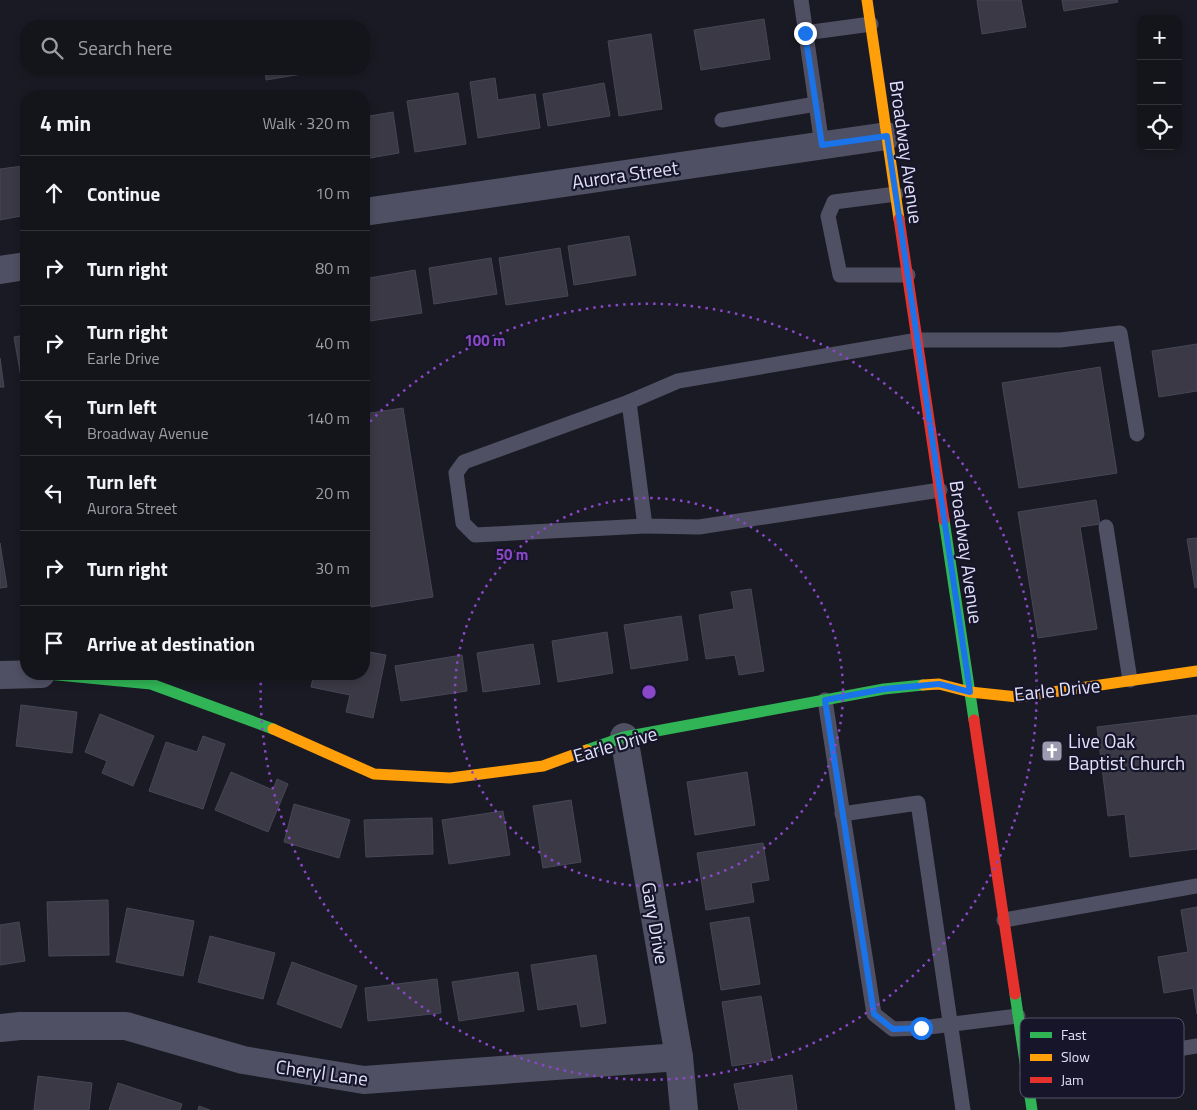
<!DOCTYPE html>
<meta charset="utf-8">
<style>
body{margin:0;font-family:"Titillium Web",sans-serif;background:#1d1d24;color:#f1f3f6}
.controls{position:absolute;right:15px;top:15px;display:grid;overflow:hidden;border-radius:10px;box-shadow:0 2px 8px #0003}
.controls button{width:45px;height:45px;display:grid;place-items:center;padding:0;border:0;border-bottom:1px solid #33333a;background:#14141b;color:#f1f3f6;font:25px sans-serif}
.stop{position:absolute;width:15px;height:15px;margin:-11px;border:4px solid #1a73e8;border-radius:50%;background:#fff}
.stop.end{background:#1a73e8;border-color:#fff;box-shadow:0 1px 5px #0008}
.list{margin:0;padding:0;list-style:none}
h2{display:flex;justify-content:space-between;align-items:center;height:65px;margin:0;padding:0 20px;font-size:21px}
h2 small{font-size:16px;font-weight:400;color:#9d9ea3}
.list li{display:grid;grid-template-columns:32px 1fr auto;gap:15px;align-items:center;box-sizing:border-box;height:75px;padding:0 20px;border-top:1px solid #33333a}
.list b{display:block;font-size:19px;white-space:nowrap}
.list p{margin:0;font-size:16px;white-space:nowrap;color:#9d9ea3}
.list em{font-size:16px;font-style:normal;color:#9d9ea3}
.icon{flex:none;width:28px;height:28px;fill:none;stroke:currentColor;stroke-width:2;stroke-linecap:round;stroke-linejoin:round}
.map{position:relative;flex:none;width:1197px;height:1110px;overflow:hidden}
.search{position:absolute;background:#14141b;box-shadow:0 2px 8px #0003;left:20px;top:20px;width:350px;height:55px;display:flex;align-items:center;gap:12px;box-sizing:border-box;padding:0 18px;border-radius:20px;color:#9d9ea3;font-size:19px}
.panel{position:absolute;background:#14141b;box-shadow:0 2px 8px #0003;left:20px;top:90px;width:350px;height:590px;border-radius:20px}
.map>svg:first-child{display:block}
.building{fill:#3a3945;stroke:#474656}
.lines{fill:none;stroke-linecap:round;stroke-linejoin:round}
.lane{stroke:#505064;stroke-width:15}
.street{stroke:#505064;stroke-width:28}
.fast{stroke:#30b455;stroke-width:11}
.slow{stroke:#ff9f0a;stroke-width:11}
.jam{stroke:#e5322d;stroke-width:11}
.route{stroke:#1a73e8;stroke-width:6}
.ring{fill:none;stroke:#8a47c8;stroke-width:2.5;stroke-dasharray:2.5 5}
.labels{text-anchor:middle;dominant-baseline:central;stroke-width:4.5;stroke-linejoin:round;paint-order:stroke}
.street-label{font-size:19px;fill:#e2e1fb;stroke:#171529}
.poi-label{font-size:19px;fill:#e2e1fb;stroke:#171529;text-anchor:start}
.key{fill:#171529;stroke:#545268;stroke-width:1}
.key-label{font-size:14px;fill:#e2e1fb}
.centre{fill:#8a47c8;stroke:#171529;stroke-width:2.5}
.ring-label{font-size:15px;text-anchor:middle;font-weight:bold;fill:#8a47c8;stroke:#171529;stroke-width:4.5;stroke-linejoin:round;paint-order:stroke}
</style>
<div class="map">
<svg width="1197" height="1110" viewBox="0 0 1197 1110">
<rect width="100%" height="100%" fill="#1a1a24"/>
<g class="building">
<path d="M977,0H1021L1026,27L982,34Z"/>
<path d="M1062,0H1117L1118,2L1064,11Z"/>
<path d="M764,19L770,59L701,70L694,30Z"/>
<path d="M651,34L662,109L619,116L608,41Z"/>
<path d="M265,69H313L314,72L266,80Z"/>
<path d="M495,78L498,100L535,94L540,128L478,138L470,82Z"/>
<path d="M604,83L610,116L548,126L543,94Z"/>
<path d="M458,93L466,144L415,152L407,101Z"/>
<path d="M393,112L399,153L364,159V117Z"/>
<path d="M23,166L26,183V215L0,220V169Z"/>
<path d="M629,236L636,275L574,285L568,246Z"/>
<path d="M560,248L568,296L506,305L499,258Z"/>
<path d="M491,258L497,294L434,304L429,268Z"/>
<path d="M415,270L422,313L370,321L364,279Z"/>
<path d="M26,335V376L21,377L14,337Z"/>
<path d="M1197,344V391L1159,397L1152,351Z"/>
<path d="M0,358L4,387H0Z"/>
<path d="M1100,367L1117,473L1019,488L1002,383Z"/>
<path d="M403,408L433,597L371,607L364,563V414Z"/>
<path d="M1096,500L1100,524L1080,527L1097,629L1038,638L1018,512Z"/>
<path d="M1197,538V587L1195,588L1187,539Z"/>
<path d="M0,543L7,587L0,588Z"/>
<path d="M26,544V584H23Z"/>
<path d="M751,589L764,671L739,675L735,655L706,659L699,615L734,609L731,592Z"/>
<path d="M681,616L688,660L631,669L624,625Z"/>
<path d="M607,632L613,673L558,682L552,641Z"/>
<path d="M533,644L540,684L483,692L477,653Z"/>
<path d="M364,651L386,655L373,718L346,712L350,695L311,687L314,674H364Z"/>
<path d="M462,655L467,691L401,701L395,666Z"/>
<path d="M21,705L77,712L72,753L16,746Z"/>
<path d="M100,714L154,736L133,786L102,773L107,761L85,752Z"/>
<path d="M1197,715V849L1130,857L1125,814L1108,816L1097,727Z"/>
<path d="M203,736L225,744L203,809L149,791L166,742L197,752Z"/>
<path d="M231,772L273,790L277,779L288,784L268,832L215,810Z"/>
<path d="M747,772L755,825L695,835L687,782Z"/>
<path d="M571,800L581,862L543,868L533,806Z"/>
<path d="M294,804L350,820L339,858L284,842Z"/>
<path d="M503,811L510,855L449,864L442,820Z"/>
<path d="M432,818L433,854L366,857L364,820Z"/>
<path d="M763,843L769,880L751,883L754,902L706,910L697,853Z"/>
<path d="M108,900L109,955L49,956L47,902Z"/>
<path d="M1197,907V1014L1193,988L1164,993L1158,957L1188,952L1181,910Z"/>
<path d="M127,908L194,921L183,976L116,962Z"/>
<path d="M749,917L760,984L721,990L710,923Z"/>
<path d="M19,922L25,961L0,965V925Z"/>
<path d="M210,936L275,953L263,999L198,982Z"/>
<path d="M596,955L606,1023L581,1027L577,1004L538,1010L531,965Z"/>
<path d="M292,962L357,986L341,1028L277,1004Z"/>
<path d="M518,972L524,1011L459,1021L452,982Z"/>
<path d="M437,979L441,1013L368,1021L365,988Z"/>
<path d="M761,996L772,1060L732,1066L722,1002Z"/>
<path d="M792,1075L797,1110H739L734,1084Z"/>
<path d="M38,1076L92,1083L89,1110H34Z"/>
<path d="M118,1083L182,1104L180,1110H109Z"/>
<path d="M199,1106L210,1110H198Z"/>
</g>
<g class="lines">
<g class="lane">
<path d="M801,0L822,145"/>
<path d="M805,33L871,24"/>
<path d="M722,120L816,104"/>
<path d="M896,194L834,202L828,216L840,275H908"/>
<path d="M629,402L464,462L456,473L463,523L475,535L645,526"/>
<path d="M940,490L699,527L645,526L629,402L678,381L918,340H1060L1120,333L1137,434"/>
<path d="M1106,527L1130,680"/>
<path d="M825,700L874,1014L893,1029L921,1028L1018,1016"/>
<path d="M842,814L918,803L963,1110"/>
<path d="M1004,920L1197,886"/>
<path d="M1027,1074L1197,1046"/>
</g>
<g class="street">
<path d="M364,212L887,136"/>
<path d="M0,270L26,266"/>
<path d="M0,675L41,674"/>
<path d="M624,737L679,1057L684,1110"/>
<path d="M0,1028L20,1026H126L243,1060L364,1080L679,1057"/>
</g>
<g class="fast">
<path d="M944,520L974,720"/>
<path d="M47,674L151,684L273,729"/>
<path d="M587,750L624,737L884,689L923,685"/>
<path d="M1015,994L1032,1110"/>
</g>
<g class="slow">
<path d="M867,0L899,219"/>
<path d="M923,685L939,684L970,692L1018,697L1197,671"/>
<path d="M273,729L374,774L450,778L543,766L587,750"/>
</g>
<g class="jam">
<path d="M899,219L944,520"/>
<path d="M974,720L1015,994"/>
</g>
</g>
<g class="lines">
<path class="route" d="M805,33L822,145L887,136L970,692L939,684L884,689L825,700L874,1014L893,1029L921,1028"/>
</g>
<g class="ring">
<circle cx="649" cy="692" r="194"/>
<path d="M365 427A388 388 0 1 1 261 675"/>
</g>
<defs>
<g id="church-square" transform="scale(1.125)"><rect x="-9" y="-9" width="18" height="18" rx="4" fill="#9c9bb0" stroke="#171529"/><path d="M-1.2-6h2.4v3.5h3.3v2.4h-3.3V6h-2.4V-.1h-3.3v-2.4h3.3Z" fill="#fff"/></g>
</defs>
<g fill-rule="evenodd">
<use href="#church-square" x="1052" y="751"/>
</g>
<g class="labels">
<g class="street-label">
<text transform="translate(907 152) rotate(82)">Broadway Avenue</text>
<text transform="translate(625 174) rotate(-8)">Aurora Street</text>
<text transform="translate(967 552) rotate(82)">Broadway Avenue</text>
<text transform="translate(1057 689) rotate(-6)">Earle Drive</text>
<text transform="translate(615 744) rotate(-16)">Earle Drive</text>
<text transform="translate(656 923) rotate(80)">Gary Drive</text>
<text transform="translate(322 1072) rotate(8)">Cheryl Lane</text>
</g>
<g class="poi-label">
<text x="1068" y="740">Live Oak<tspan x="1068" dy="22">Baptist Church</tspan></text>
</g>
</g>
<rect x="1020" y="1018" width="164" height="80" rx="8" class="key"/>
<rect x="1030" y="1032" width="22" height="6" fill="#30b455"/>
<rect x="1030" y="1054" width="22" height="7" fill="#ff9f0a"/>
<rect x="1030" y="1077" width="22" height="6" fill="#e5322d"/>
<g class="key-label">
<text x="1061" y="1040">Fast</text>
<text x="1061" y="1062">Slow</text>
<text x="1061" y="1085">Jam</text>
</g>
<circle cx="649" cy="692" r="8" class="centre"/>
<g class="ring-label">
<text x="485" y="346">100 m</text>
<text x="512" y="560">50 m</text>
</g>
</svg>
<div class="controls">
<button>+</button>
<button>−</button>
<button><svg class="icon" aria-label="locate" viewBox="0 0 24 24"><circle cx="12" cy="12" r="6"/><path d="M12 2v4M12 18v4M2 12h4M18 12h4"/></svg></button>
</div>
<div class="stop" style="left:921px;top:1028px"></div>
<div class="stop end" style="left:805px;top:33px"></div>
<div class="search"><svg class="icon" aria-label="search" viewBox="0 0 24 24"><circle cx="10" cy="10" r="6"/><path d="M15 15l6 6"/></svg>Search here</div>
<section class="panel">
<h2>4 min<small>Walk · 320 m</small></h2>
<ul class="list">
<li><svg class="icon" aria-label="ahead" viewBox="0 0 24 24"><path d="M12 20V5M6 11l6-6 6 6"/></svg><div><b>Continue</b></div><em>10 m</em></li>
<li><svg class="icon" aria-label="right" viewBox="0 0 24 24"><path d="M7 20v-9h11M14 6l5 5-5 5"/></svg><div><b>Turn right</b></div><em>80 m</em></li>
<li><svg class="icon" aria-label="right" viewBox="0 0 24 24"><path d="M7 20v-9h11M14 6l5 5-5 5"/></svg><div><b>Turn right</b><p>Earle Drive</p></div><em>40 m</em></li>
<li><svg class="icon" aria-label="left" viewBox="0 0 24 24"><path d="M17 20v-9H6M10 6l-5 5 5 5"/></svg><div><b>Turn left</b><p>Broadway Avenue</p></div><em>140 m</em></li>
<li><svg class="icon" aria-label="left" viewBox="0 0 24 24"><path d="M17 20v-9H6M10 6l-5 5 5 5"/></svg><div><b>Turn left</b><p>Aurora Street</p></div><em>20 m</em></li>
<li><svg class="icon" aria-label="right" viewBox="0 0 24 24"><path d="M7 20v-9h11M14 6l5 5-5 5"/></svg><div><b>Turn right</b></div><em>30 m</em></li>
<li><svg class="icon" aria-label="arrive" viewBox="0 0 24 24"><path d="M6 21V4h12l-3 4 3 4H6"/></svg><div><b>Arrive at destination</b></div></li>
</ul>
</section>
</div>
